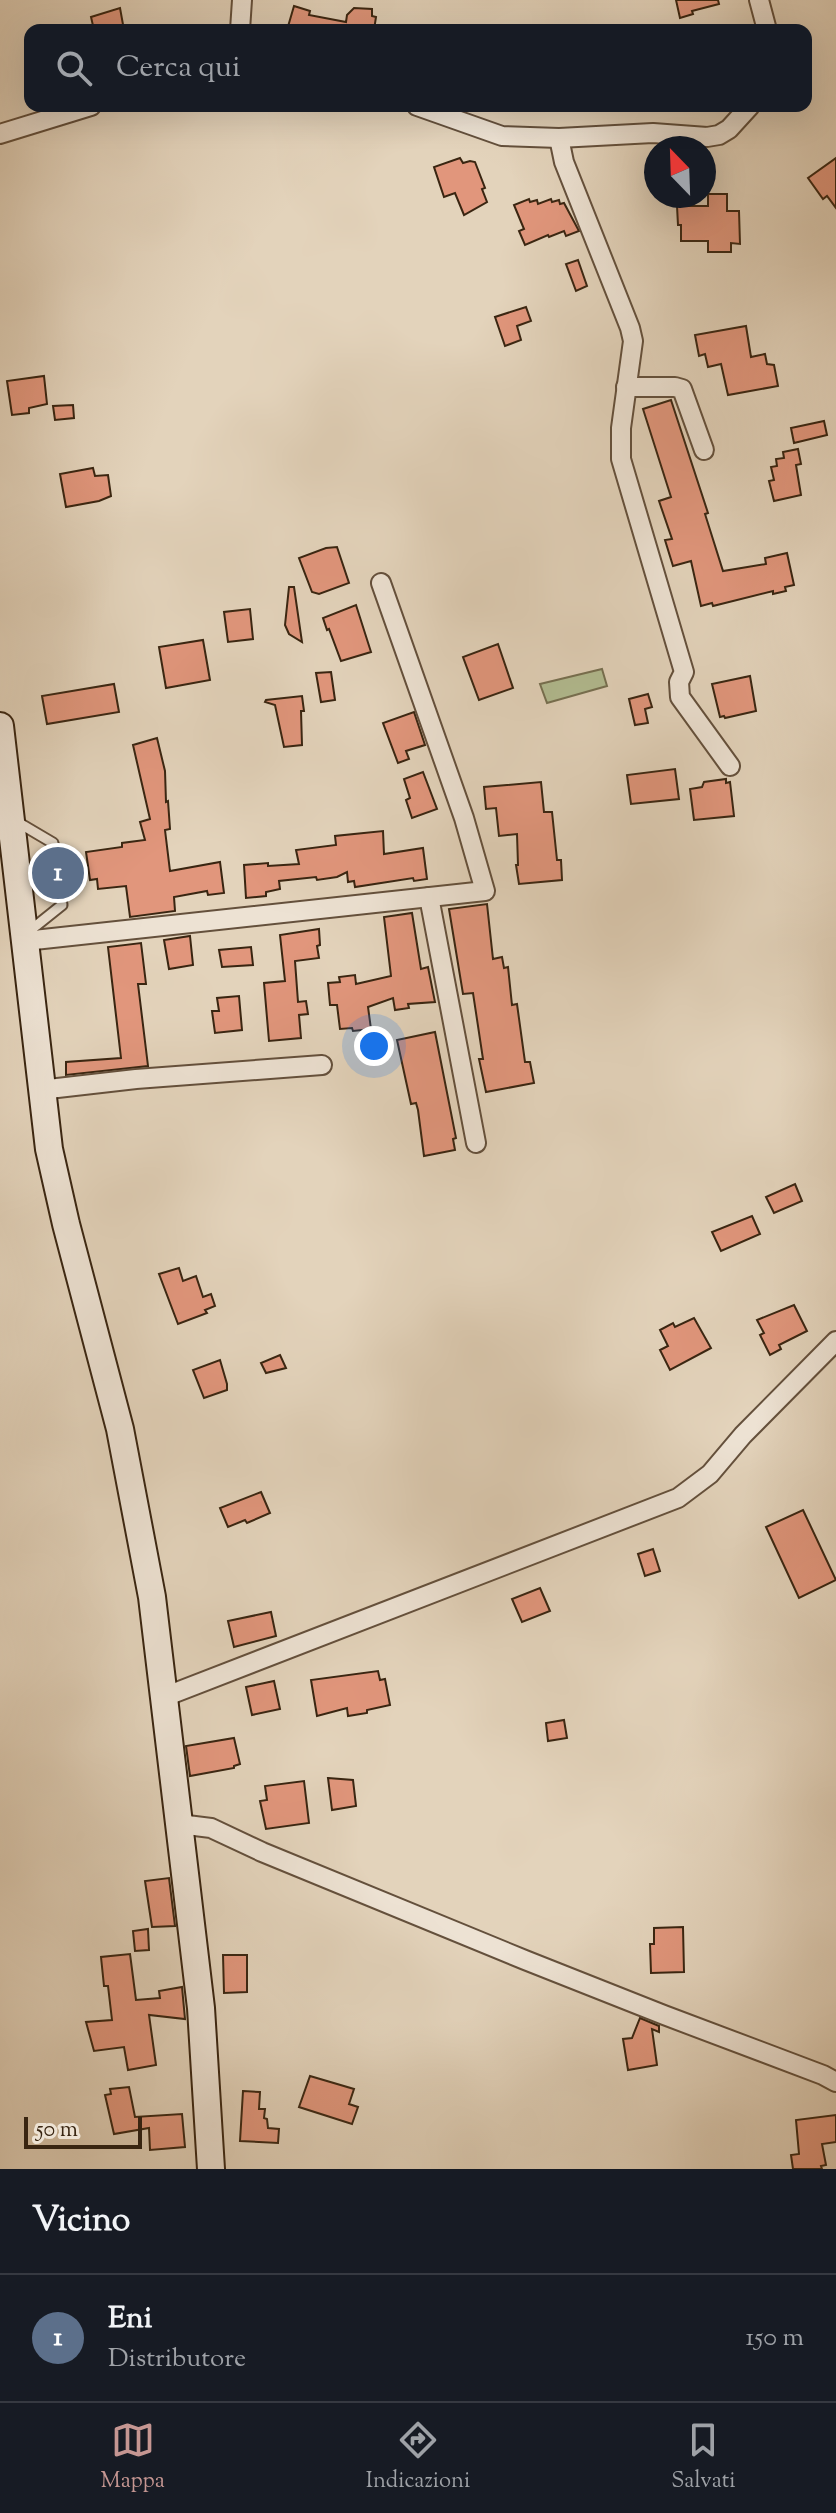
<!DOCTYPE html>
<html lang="it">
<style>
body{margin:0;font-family:"Sorts Mill Goudy",serif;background:#242831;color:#f1f3f6}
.compass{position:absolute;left:644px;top:136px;width:72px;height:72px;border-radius:50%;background:#171b24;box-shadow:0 8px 32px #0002;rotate:337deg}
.scale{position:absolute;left:24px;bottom:20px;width:118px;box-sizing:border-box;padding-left:8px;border:4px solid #392511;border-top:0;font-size:22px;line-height:28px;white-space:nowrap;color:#392511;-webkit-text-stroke:6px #ede2d3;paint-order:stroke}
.you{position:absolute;left:374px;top:1046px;width:28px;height:28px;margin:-20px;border:6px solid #fff;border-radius:50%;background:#1a73e8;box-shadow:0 0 0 12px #1a73e833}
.badge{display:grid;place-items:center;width:52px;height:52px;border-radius:50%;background:#c59692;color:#fff;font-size:26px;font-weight:700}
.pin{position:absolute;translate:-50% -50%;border:4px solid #fff;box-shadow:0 2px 8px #0006}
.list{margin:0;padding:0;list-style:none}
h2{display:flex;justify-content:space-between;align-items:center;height:104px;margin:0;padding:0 32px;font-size:34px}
h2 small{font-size:26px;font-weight:400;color:#9ea1a6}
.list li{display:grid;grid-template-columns:52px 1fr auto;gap:24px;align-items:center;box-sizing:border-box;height:128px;padding:0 32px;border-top:2px solid #363941}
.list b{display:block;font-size:30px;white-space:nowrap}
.list p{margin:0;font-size:26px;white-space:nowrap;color:#9ea1a6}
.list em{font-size:26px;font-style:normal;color:#9ea1a6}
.icon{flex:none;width:44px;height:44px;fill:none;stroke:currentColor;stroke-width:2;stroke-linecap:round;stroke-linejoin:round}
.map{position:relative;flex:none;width:836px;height:2169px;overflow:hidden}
.search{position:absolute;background:#171b24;box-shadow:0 8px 32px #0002;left:24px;right:24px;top:24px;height:88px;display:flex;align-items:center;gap:20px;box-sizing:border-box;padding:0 28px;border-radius:16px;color:#9ea1a6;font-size:30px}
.sheet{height:232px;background:#171b24}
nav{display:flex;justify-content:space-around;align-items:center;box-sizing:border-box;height:112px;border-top:2px solid #363941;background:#171b24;font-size:22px;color:#9ea1a6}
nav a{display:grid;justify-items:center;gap:4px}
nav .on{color:#c59692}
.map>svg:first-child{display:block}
.green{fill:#b2bc91;stroke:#767051;stroke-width:2}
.building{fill:#e1967c;stroke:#392511;stroke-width:2}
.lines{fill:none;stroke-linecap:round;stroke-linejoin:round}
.service-casing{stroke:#64503c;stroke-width:13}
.minor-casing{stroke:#64503c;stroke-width:22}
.secondary-casing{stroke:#392511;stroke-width:30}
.service{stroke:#ede2d3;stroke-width:9}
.minor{stroke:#ede2d3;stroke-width:18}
.secondary{stroke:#ede2d3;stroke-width:26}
</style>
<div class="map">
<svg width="836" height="2169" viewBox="0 0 836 2169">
<rect width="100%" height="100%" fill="#e3d3bb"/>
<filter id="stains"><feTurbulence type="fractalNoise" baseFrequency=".0025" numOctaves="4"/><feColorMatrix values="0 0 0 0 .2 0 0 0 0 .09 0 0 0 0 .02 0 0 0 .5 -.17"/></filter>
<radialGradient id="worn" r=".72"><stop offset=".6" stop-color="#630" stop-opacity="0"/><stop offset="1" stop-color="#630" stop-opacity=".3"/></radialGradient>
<path class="green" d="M602,669L607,686L547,703L540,684Z"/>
<g class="building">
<path d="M676,0H718L719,4L692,11L693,14L680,18Z"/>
<path d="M294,6L310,11L309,15L346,22L347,15L354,8L372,9V16L376,17L374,30H287Z"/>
<path d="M120,8L124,30H94L91,17Z"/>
<path d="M460,158L463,163L470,161L475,162L485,188L482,189L487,202L464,215L455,193L444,197L434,167Z"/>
<path d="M836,158V208L827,196L823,199L808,178Z"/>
<path d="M708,194H727V211H739L740,244L731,243V252H708V241H681V225H678L677,206H708Z"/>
<path d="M529,199L530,202L537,200L538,204L551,199L552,202L559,200L560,204L564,203L579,231L566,236L564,231L549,237L548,235L525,245L519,231L524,229L514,205Z"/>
<path d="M578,260L587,286L576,291L566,264Z"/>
<path d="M526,307L531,321L517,326L521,340L505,346L495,317Z"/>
<path d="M746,326L751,357L765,354L767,364L774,365L778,386L728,395L721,364L708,367L705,354L699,356L695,335Z"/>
<path d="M44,376L47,404L29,408V413L12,415L7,381Z"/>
<path d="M671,400L708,513L705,514L723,571L766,564L765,558L787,553L794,585L785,587L786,591L773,594V591L713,606L712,603L701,606L691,561L673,566L665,540L672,539L659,501L671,497L643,409Z"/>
<path d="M73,405L74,418L55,420L53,406Z"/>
<path d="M824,421L827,435L794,443L791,428Z"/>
<path d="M798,449L801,464L796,465L801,495L774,501L769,481L774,480L771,467L777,466L776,459L784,458L783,452Z"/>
<path d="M93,468L95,476L108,475L111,496L99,501L66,507L60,474Z"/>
<path d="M337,547L349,583L319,594L312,592L299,558L326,548Z"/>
<path d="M289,587H294L302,642L289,634L285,625Z"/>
<path d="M356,605L371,652L341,661L329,629L327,630L323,618Z"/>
<path d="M250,609L253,639L228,642L224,612Z"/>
<path d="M203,640L210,680L166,688L159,647Z"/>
<path d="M498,644L513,688L479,700L463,657Z"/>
<path d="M331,672L335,700L321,702L316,673Z"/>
<path d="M750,676L756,711L725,718L724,716L720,717L712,684Z"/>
<path d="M114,684L119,712L47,724L42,696Z"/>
<path d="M648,694L652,707L645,709L648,723L635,725L629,699Z"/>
<path d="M302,696L304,711H301L302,745L284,747L275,705L265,702L266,700Z"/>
<path d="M414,712L425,745L406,751L409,759L398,763L383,723Z"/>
<path d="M157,738L165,771L166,802L168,801L170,829L165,830L170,871L220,862L224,893L208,895L207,891L174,897L175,911L130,917L126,886L98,889L97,879L90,880L86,852L122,847V843L145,840L140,822L150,819L133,745Z"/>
<path d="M675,769L679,799L631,804L627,775Z"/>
<path d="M423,772L437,809L412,818L406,800L410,798L404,779Z"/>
<path d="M726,779V783L730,782L734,816L694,820L690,789L702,787L704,782Z"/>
<path d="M541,782L544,812H552L557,860H561L562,880L519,884L516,865H518L517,834L499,836L496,808L486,809L484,787Z"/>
<path d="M383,831L384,854L423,848L427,879L414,881L413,878L355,887L354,881L348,882L347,872L337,877L317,880L316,877L279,881L280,889L266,892V896L246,898L244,865L268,863V866L299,864L296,850L336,845L335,836Z"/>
<path d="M487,904L493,959L502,957L504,968L508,967L512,1005L517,1004L525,1062H530L534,1083L486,1092L479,1059H483L473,993L463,994L449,909Z"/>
<path d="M412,913L421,969L428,967L435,1002L408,1004L409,1008L395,1010L393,998L368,1007L371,1029L353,1031L352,1028L340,1029L337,1005H330L328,983L340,982L339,977L355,975L356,984L391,976L384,917Z"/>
<path d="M319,929L320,945L317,946L319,958L295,961L298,1002L306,1001L308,1014L299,1015L301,1038L269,1041L264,983L285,981L280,935Z"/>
<path d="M190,936L193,965L169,969L164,940Z"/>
<path d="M141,943L146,984H138L148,1066L66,1075V1062L121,1058L108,947Z"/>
<path d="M251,947L253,965L222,967L219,950Z"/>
<path d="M239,996L242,1030L215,1033L212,1011H219L217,998Z"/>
<path d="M435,1032L456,1138L453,1139L455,1150L424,1156L418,1110L416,1103L411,1104L397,1040Z"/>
<path d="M795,1184L802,1201L774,1213L766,1197Z"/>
<path d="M752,1216L760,1234L721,1251L712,1232Z"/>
<path d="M179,1268L183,1281L196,1276L203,1297L211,1294L215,1306L205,1310L207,1313L178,1324L159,1274Z"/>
<path d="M794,1305L807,1331L779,1345L781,1349L770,1355L760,1335L764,1333L757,1320Z"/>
<path d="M694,1318L711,1348L670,1370L660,1350L668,1346L660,1330L673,1323L675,1327Z"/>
<path d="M280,1355L286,1368L266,1373L261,1363Z"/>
<path d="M220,1360L227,1384V1390L204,1398L193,1370Z"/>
<path d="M261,1492L270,1513L247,1523L245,1520L228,1527L220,1508Z"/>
<path d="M803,1510L836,1580L799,1598L766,1527Z"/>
<path d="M653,1549L660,1571L645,1576L638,1554Z"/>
<path d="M540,1588L550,1611L522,1622L512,1599Z"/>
<path d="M271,1612L276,1636L234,1647L228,1621Z"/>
<path d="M378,1671L380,1680L385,1679L390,1705L367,1710V1713L348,1716L347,1708L317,1716L311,1680Z"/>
<path d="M274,1681L280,1709L252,1715L246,1687Z"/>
<path d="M564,1720L567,1738L548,1741L546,1723Z"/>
<path d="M234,1738L240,1764L234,1766V1768L190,1776L186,1746Z"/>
<path d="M328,1778L353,1780L356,1806L332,1810Z"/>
<path d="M304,1781L309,1823L266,1829L260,1801L267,1800L265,1786Z"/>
<path d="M169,1878L175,1926L152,1927L145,1881Z"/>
<path d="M683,1927L684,1972L651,1973L650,1944H654V1928Z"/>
<path d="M148,1929L149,1950L135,1951L133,1931Z"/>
<path d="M130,1954L136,2000L160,1998L159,1991L182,1987L185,2019L149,2015L156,2065L128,2070L124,2047L94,2051L86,2022L112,2020L108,1986H104L101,1957Z"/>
<path d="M223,1955H247V1992L224,1993Z"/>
<path d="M640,2018L659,2026V2032L652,2029L657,2065L628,2070L623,2039L632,2038Z"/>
<path d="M310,2076L354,2089L349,2104L358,2107L352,2124L299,2107Z"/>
<path d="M129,2087L135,2117L182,2114L185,2147L150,2150L149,2128L114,2134L105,2095L111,2094L110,2089Z"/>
<path d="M243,2091L260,2092L259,2109H265L264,2118L267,2119L268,2128L279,2129L278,2143L240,2141Z"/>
<path d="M836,2115V2142L822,2144L826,2165L821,2166L822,2169H793L791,2155L799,2154L796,2120Z"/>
</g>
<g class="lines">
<g class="service-casing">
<path id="service" d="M14,820L53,843L62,905L27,933"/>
</g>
<g class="minor-casing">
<g id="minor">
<path d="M759,0L767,30"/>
<path d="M240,30L242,0"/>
<path d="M417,106L502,136L559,138L653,133L707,137L719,135L729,129L750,106"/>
<path d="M0,134L91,106"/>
<path d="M559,138L564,162L630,328L633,341L621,428V459L684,672L679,682L680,697L730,766"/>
<path d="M626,387H675L682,389L704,450"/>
<path d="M429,897L476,1143"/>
<path d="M25,941L485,891L464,818L381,583"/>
<path d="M40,1090L136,1079L322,1065"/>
<path d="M164,1697L678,1498L710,1474L743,1435L836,1341"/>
<path d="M179,1824L211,1828L262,1852L525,1960L664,2015L823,2075L836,2082"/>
</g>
</g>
<g class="secondary-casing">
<path id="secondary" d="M0,726L49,1149L66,1224L120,1429L152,1597L201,2008L211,2169"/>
</g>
<use href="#service" class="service"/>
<use href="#minor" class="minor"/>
<use href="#secondary" class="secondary"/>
</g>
<rect width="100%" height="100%" filter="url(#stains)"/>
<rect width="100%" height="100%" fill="url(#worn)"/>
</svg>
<svg class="compass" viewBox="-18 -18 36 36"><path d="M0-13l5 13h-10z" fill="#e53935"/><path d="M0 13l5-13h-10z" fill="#9ea1a6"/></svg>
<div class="scale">50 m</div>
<div class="you"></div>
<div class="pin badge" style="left:58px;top:873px;background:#5c6f8a">1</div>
<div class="search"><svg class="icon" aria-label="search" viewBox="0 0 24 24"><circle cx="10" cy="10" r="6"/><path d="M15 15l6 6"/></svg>Cerca qui</div>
</div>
<section class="sheet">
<h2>Vicino<small></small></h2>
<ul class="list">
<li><span class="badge" style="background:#5c6f8a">1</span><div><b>Eni</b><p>Distributore</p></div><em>150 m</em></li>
</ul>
</section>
<nav>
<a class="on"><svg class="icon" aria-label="map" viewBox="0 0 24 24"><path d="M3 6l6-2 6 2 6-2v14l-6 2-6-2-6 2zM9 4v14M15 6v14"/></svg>Mappa</a>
<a><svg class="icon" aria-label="directions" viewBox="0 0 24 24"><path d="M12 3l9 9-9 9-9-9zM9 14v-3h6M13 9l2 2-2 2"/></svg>Indicazioni</a>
<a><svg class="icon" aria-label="saved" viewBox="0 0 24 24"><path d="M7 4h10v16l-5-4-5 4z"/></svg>Salvati</a>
</nav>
